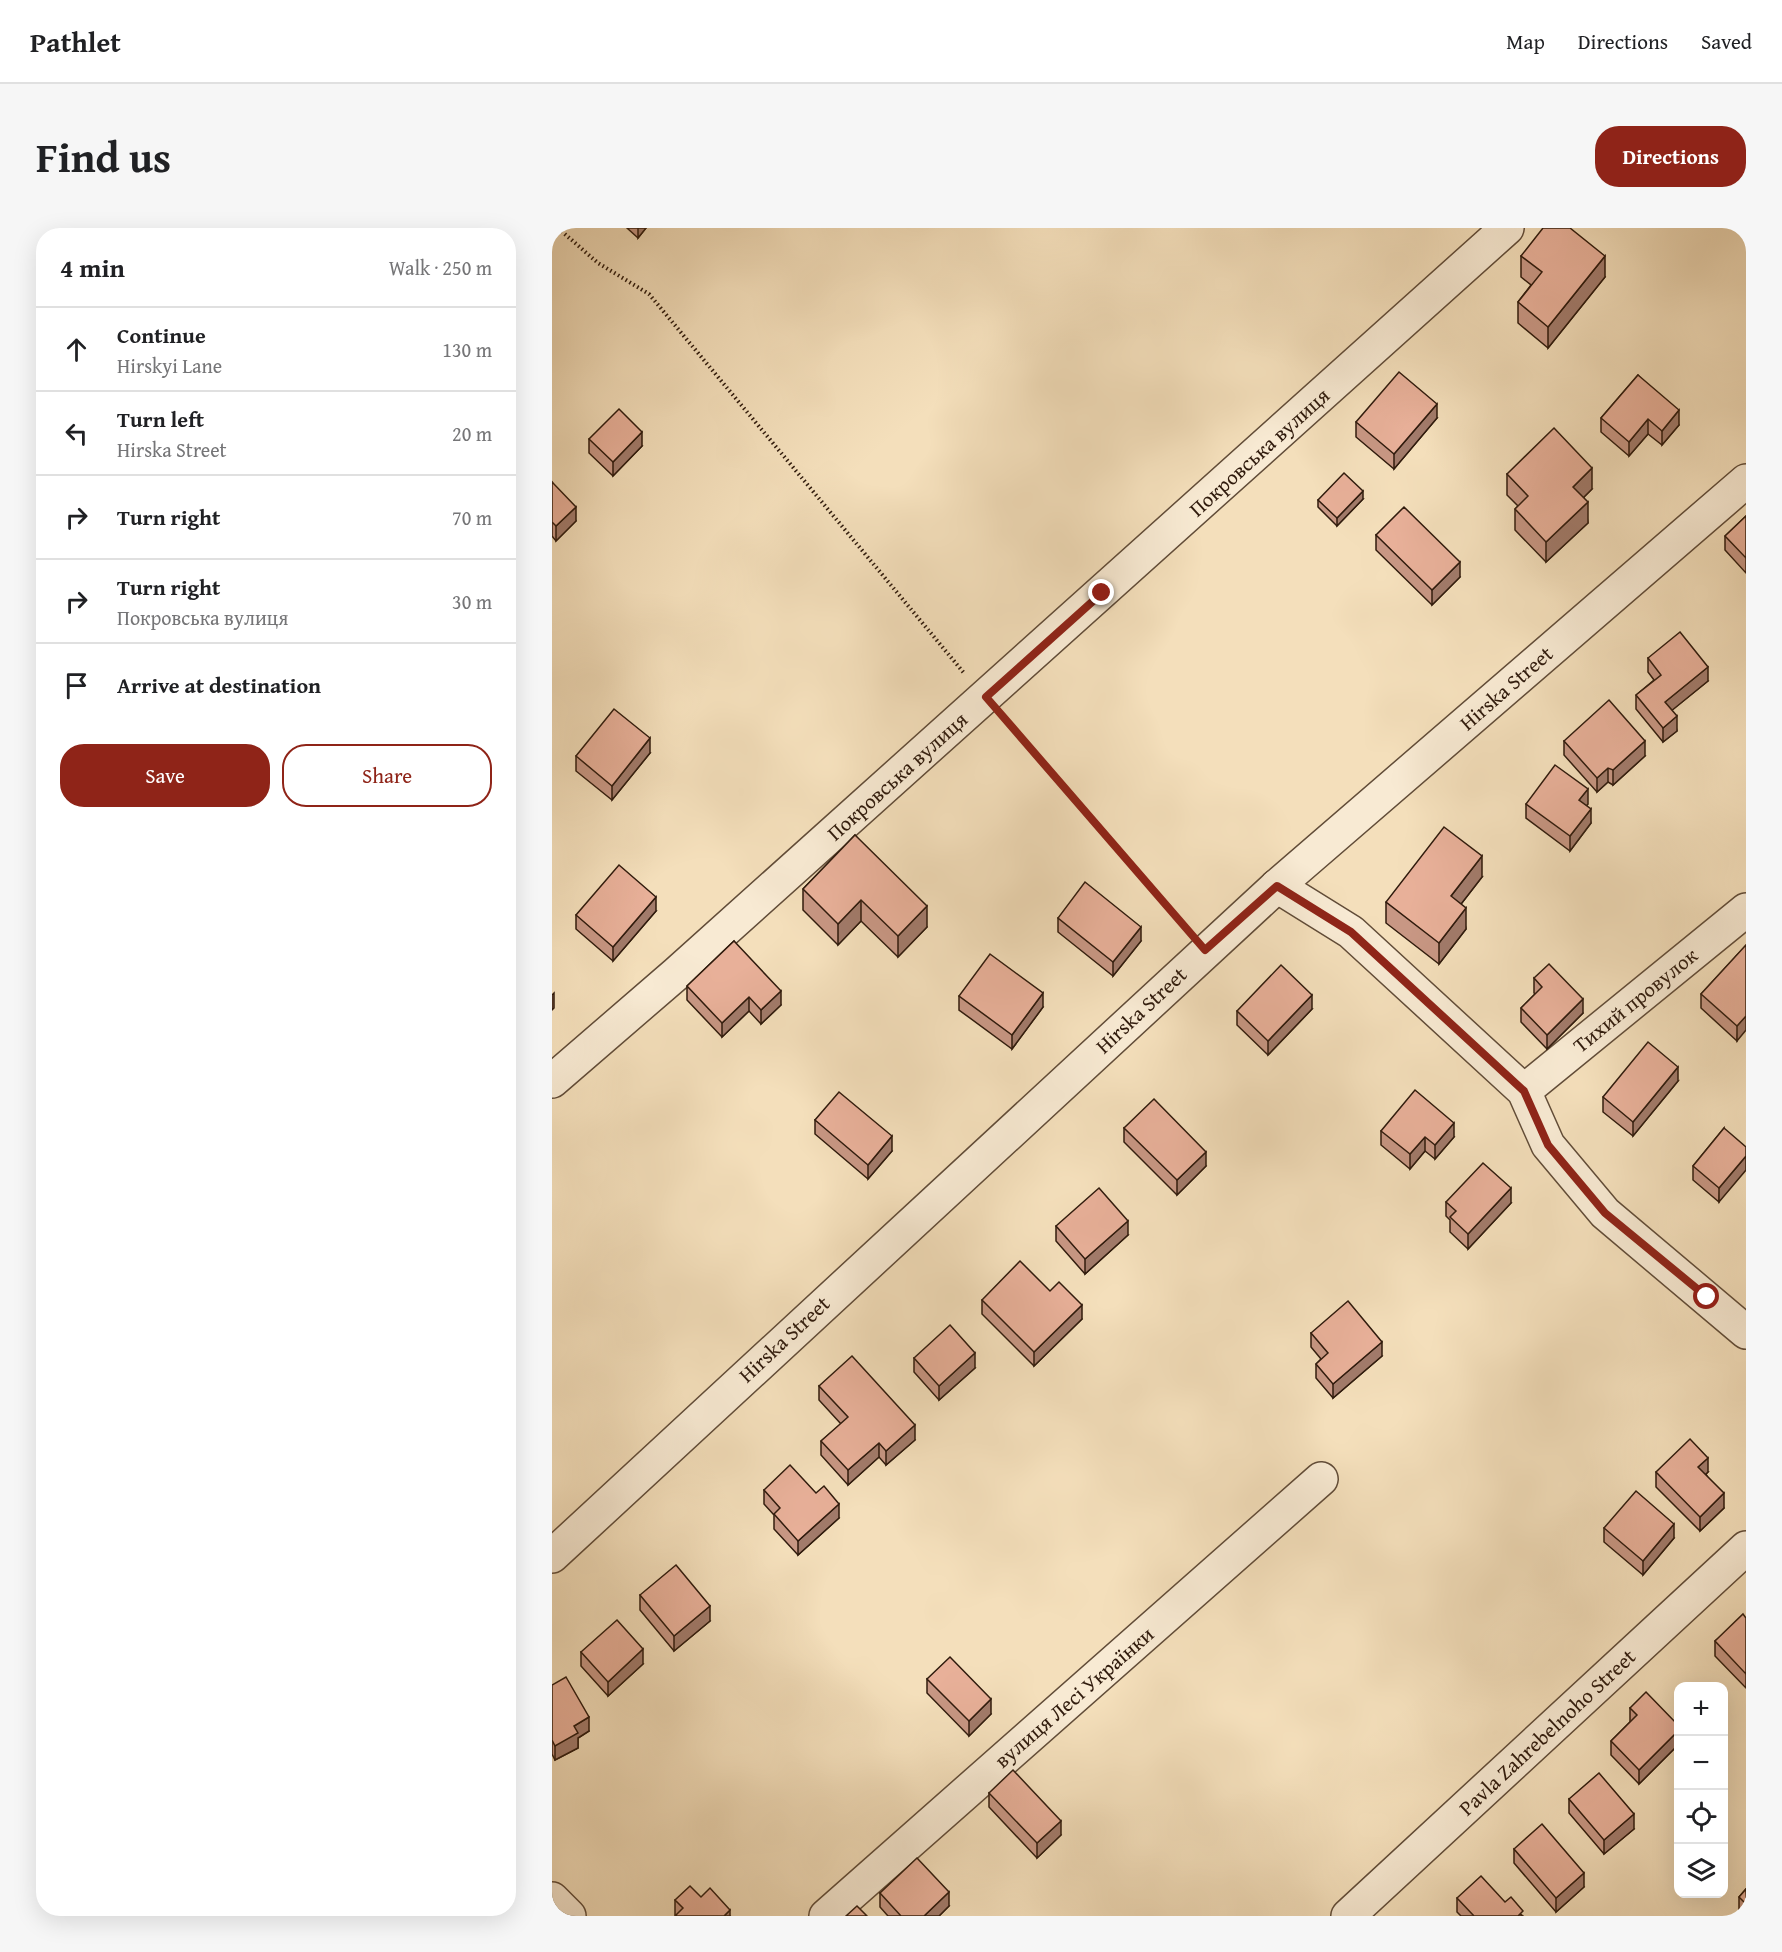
<!DOCTYPE html>
<meta charset="utf-8">
<style>
body{margin:0;font-family:"Gentium Book Plus",serif;background:#f6f6f6;color:#202124}
.controls{position:absolute;right:18px;bottom:18px;display:grid;overflow:hidden;border-radius:12px;box-shadow:0 6px 24px #0002}
.controls button{width:54px;height:54px;display:grid;place-items:center;padding:0;border:0;border-bottom:2px solid #e0e0e0;background:#fff;color:#202124;font:30px sans-serif}
.stop{position:absolute;width:18px;height:18px;margin:-14px;border:4px solid #8f2418;border-radius:50%;background:#fff}
.stop.end{background:#8f2418;border-color:#fff;box-shadow:0 2px 6px #0008}
.list{margin:0;padding:0;list-style:none}
h2{display:flex;justify-content:space-between;align-items:center;height:78px;margin:0;padding:0 24px;font-size:26px}
h2 small{font-size:20px;font-weight:400;color:#757577}
.list li{display:grid;grid-template-columns:39px 1fr auto;gap:18px;align-items:center;box-sizing:border-box;height:84px;padding:0 24px;border-top:2px solid #e0e0e0}
.list b{display:block;font-size:22px;white-space:nowrap}
.list p{margin:0;font-size:20px;white-space:nowrap;color:#757577}
.list em{font-size:20px;font-style:normal;color:#757577}
.actions{display:flex;gap:12px;padding:18px 24px}
.actions a{flex:1;padding:14px 0;border:2px solid #8f2418;border-radius:24px;text-align:center;font-size:21px;color:#8f2418}
.actions .main{background:#8f2418;color:#fff}
.icon{flex:none;width:33px;height:33px;fill:none;stroke:currentColor;stroke-width:2;stroke-linecap:round;stroke-linejoin:round}
.map{position:relative;flex:none;width:1194px;height:1688px;overflow:hidden;border-radius:24px}
header{display:flex;align-items:center;gap:36px;box-sizing:border-box;height:84px;padding:0 30px;background:#fff;border-bottom:2px solid #e0e0e0}
header strong{font-size:28px}
nav{display:flex;gap:33px;margin-inline-start:auto;font-size:21px}
.intro{display:flex;align-items:center;justify-content:space-between;box-sizing:border-box;height:144px;padding:0 36px}
h1{margin:0;font-size:42px}
.button{padding:15px 27px;border-radius:24px;background:#8f2418;color:#fff;font-size:21px;font-weight:700}
main{display:flex;gap:36px;padding:0 36px}
aside{flex:1;background:#fff;border-radius:24px;box-shadow:0 6px 24px #0002}
.map>svg:first-child{display:block}
.lines{fill:none;stroke-linecap:round;stroke-linejoin:round}
.street-casing{stroke:#614c38;stroke-width:36}
.path{stroke:#301b0d;stroke-width:4;stroke-dasharray:1.5 3;stroke-linecap:butt}
.street{stroke:#f8ead3;stroke-width:33}
.wall{fill:#c89784;stroke:#301b0d;stroke-width:1.5}
.shaded-wall{fill:#a27b6b;stroke:#301b0d;stroke-width:1.5}
.building{fill:#e8b099;stroke:#301b0d;stroke-width:1.5}
.route{stroke:#8f2418;stroke-width:8}
.labels{text-anchor:middle;dominant-baseline:central;stroke-width:4.5;stroke-linejoin:round;paint-order:stroke}
.street-label{font-size:21px;fill:#301b0d;stroke:#f8ead3}
</style>
<header>
<strong>Pathlet</strong>
<nav><a>Map</a><a>Directions</a><a>Saved</a></nav>
</header>
<div class="intro"><h1>Find us</h1><a class="button">Directions</a></div>
<main>
<aside>
<h2>4 min<small>Walk · 250 m</small></h2>
<ul class="list">
<li><svg class="icon" aria-label="ahead" viewBox="0 0 24 24"><path d="M12 20V5M6 11l6-6 6 6"/></svg><div><b>Continue</b><p>Hirskyi Lane</p></div><em>130 m</em></li>
<li><svg class="icon" aria-label="left" viewBox="0 0 24 24"><path d="M17 20v-9H6M10 6l-5 5 5 5"/></svg><div><b>Turn left</b><p>Hirska Street</p></div><em>20 m</em></li>
<li><svg class="icon" aria-label="right" viewBox="0 0 24 24"><path d="M7 20v-9h11M14 6l5 5-5 5"/></svg><div><b>Turn right</b></div><em>70 m</em></li>
<li><svg class="icon" aria-label="right" viewBox="0 0 24 24"><path d="M7 20v-9h11M14 6l5 5-5 5"/></svg><div><b>Turn right</b><p>Покровська вулиця</p></div><em>30 m</em></li>
<li><svg class="icon" aria-label="arrive" viewBox="0 0 24 24"><path d="M6 21V4h12l-3 4 3 4H6"/></svg><div><b>Arrive at destination</b></div></li>
</ul>
<div class="actions"><a class="main">Save</a><a>Share</a></div>
</aside>
<div class="map">
<svg width="1194" height="1688" viewBox="0 0 1194 1688">
<rect width="100%" height="100%" fill="#f4dfbb"/>
<filter id="stains"><feTurbulence type="fractalNoise" baseFrequency=".00333" numOctaves="4"/><feColorMatrix values="0 0 0 0 .2 0 0 0 0 .09 0 0 0 0 .02 0 0 0 .5 -.17"/></filter>
<radialGradient id="worn" r=".72"><stop offset=".6" stop-color="#630" stop-opacity="0"/><stop offset="1" stop-color="#630" stop-opacity=".3"/></radialGradient>
<g class="lines">
<g class="street-casing">
<g id="street">
<path d="M725,658L799,704L972,863L996,917L1053,985L1194,1104"/>
<path d="M0,853L124,746L955,0"/>
<path d="M972,863L1194,682"/>
<path d="M0,1328L725,658L1194,253"/>
<path d="M0,1671L17,1688"/>
<path d="M274,1688L769,1251"/>
<path d="M796,1688L1194,1320"/>
</g>
</g>
<g class="path">
<path d="M6,0L46,35L97,66L412,445"/>
<path d="M455,493L633,698"/>
</g>
<use href="#street" class="street"/>
</g>
<g class="wall">
<path d="M75,0H94L86,10Z"/>
<path d="M969,28L1053,49L996,120L966,95V74L979,57L969,49Z"/>
<path d="M1086,147L1127,197L1110,217L1096,206L1077,228L1049,204V190Z"/>
<path d="M885,190L842,241L804,209V194Z"/>
<path d="M37,211L90,218L61,248L37,225Z"/>
<path d="M955,246L1040,261L1032,269L1036,295L994,334L963,302V281L966,278L955,267Z"/>
<path d="M0,254L24,293L4,313L0,308Z"/>
<path d="M811,271L785,298L766,279V272Z"/>
<path d="M1194,288V345L1173,322V308Z"/>
<path d="M824,307L908,349L880,377L824,322Z"/>
<path d="M1096,430L1156,453L1120,482L1125,503L1111,514L1084,481V467L1102,452L1096,444Z"/>
<path d="M1012,513L1093,528L1061,557L1056,554L1045,564L1012,527Z"/>
<path d="M98,525L60,572L24,543V528Z"/>
<path d="M974,576H1036L1034,577L1039,595L1018,623L974,590Z"/>
<path d="M303,607L375,699L346,729L309,693L286,717L251,682V661Z"/>
<path d="M930,649L909,676L914,701L887,736L834,695V674Z"/>
<path d="M104,683L61,733L24,701V687Z"/>
<path d="M506,690L589,713L561,748L506,704Z"/>
<path d="M182,713L229,777L209,796L197,783L170,809L135,772V758Z"/>
<path d="M1194,717L1185,813L1149,780V766Z"/>
<path d="M982,750L1031,785L995,821L969,794V780L983,766L982,765Z"/>
<path d="M407,768L491,779L460,821L407,782Z"/>
<path d="M760,781L716,827L685,797V783Z"/>
<path d="M1126,853L1081,908L1051,884V869Z"/>
<path d="M263,892L340,923L316,951L263,906Z"/>
<path d="M572,900L654,938L625,967L572,914Z"/>
<path d="M1172,900L1167,974L1141,952V938Z"/>
<path d="M829,903L902,909L883,931L873,923L858,941L829,917Z"/>
<path d="M894,974L959,975L916,1021L898,1004V992L894,988Z"/>
<path d="M504,998L576,1007L533,1046L504,1013Z"/>
<path d="M498,1063L530,1091L482,1138L430,1086V1072Z"/>
<path d="M759,1105L830,1128L781,1170L764,1150V1136L769,1131L759,1119Z"/>
<path d="M362,1130L423,1140L387,1172L362,1144Z"/>
<path d="M267,1158L363,1212L334,1237L327,1229L296,1257L269,1227V1213L289,1196L267,1172Z"/>
<path d="M1104,1244H1156L1154,1246L1172,1280L1148,1303L1104,1259Z"/>
<path d="M212,1262L287,1290L246,1327L222,1301V1287L212,1276Z"/>
<path d="M1052,1300L1122,1310L1091,1347L1052,1314Z"/>
<path d="M88,1367L158,1393L122,1423L88,1382Z"/>
<path d="M1194,1390V1460L1163,1428V1413Z"/>
<path d="M29,1424L91,1436L56,1468L29,1438Z"/>
<path d="M375,1451L439,1486L417,1508L375,1465Z"/>
<path d="M0,1457L37,1503L26,1510V1520L3,1532L0,1526Z"/>
<path d="M1078,1480L1126,1497V1517L1087,1556L1059,1527V1513L1078,1494Z"/>
<path d="M437,1565L509,1607L485,1630L437,1579Z"/>
<path d="M1017,1571L1082,1601L1052,1626L1017,1585Z"/>
<path d="M962,1621L1032,1659L1004,1684L962,1635Z"/>
<path d="M1194,1661V1688H1191L1187,1684V1669Z"/>
<path d="M328,1665L397,1678L387,1688H336L328,1679Z"/>
<path d="M149,1669L178,1688L123,1687V1672Z"/>
<path d="M905,1670L953,1674L971,1688H909L905,1684Z"/>
</g>
<g class="shaded-wall">
<path d="M86,0H94L86,10Z"/>
<path d="M1053,28V49L996,120V99Z"/>
<path d="M885,176V190L842,241V226Z"/>
<path d="M1127,182V197L1110,217V203Z"/>
<path d="M1096,191V206L1077,228V214Z"/>
<path d="M90,204V218L61,248V234Z"/>
<path d="M1040,240V261L1021,280V259Z"/>
<path d="M811,263V271L785,298V290Z"/>
<path d="M1036,274V295L994,334V314Z"/>
<path d="M24,279V293L4,313V298Z"/>
<path d="M908,334V349L880,377V362Z"/>
<path d="M1156,439V453L1113,488V474Z"/>
<path d="M1125,488V503L1111,514V500Z"/>
<path d="M98,510V525L60,572V558Z"/>
<path d="M1093,513V528L1061,557V542Z"/>
<path d="M1056,540V554L1045,564V550Z"/>
<path d="M1036,561V576L1027,587V572Z"/>
<path d="M1039,581V595L1018,623V608Z"/>
<path d="M930,628V649L899,689V668Z"/>
<path d="M104,669V683L61,733V719Z"/>
<path d="M309,672V693L286,717V696Z"/>
<path d="M375,678V699L346,729V708Z"/>
<path d="M914,680V701L887,736V715Z"/>
<path d="M589,699V713L561,748V734Z"/>
<path d="M229,763V777L209,796V782Z"/>
<path d="M2,765V780L0,782V767Z"/>
<path d="M491,765V779L460,821V807Z"/>
<path d="M760,767V781L716,827V813Z"/>
<path d="M197,769V783L170,809V795Z"/>
<path d="M1031,771V785L995,821V807Z"/>
<path d="M1194,788V802L1185,813V798Z"/>
<path d="M1126,839V853L1081,908V894Z"/>
<path d="M902,895V909L883,931V917Z"/>
<path d="M340,908V923L316,951V937Z"/>
<path d="M873,909V923L858,941V926Z"/>
<path d="M654,924V938L625,967V952Z"/>
<path d="M1194,928V942L1167,974V960Z"/>
<path d="M959,960V975L916,1021V1006Z"/>
<path d="M576,993V1007L533,1046V1031Z"/>
<path d="M530,1077V1091L482,1138V1124Z"/>
<path d="M830,1114V1128L781,1170V1156Z"/>
<path d="M423,1125V1140L387,1172V1158Z"/>
<path d="M363,1197V1212L334,1237V1223Z"/>
<path d="M327,1215V1229L296,1257V1242Z"/>
<path d="M1156,1230V1244L1146,1254V1239Z"/>
<path d="M1172,1265V1280L1148,1303V1289Z"/>
<path d="M287,1276V1290L246,1327V1313Z"/>
<path d="M1122,1296V1310L1091,1347V1333Z"/>
<path d="M158,1378V1393L122,1423V1408Z"/>
<path d="M91,1421V1436L56,1468V1454Z"/>
<path d="M439,1471V1486L417,1508V1493Z"/>
<path d="M37,1489V1503L26,1510V1520L3,1532V1518L22,1498Z"/>
<path d="M1126,1503V1517L1087,1556V1542Z"/>
<path d="M1082,1586V1601L1052,1626V1612Z"/>
<path d="M509,1593V1607L485,1630V1615Z"/>
<path d="M1032,1645V1659L1004,1684V1670Z"/>
<path d="M397,1664V1678L387,1688H372Z"/>
<path d="M178,1682V1688H172Z"/>
</g>
<g class="building">
<path d="M991,0H1018L1053,28L996,99L966,74L990,44L969,28Z"/>
<path d="M847,144L885,176L842,226L804,194Z"/>
<path d="M1086,147L1127,182L1110,203L1096,191L1077,214L1049,190Z"/>
<path d="M67,181L90,204L61,234L37,211Z"/>
<path d="M1002,200L1040,240L1021,259L1036,274L994,314L963,281L976,268L955,246Z"/>
<path d="M792,245L811,263L785,290L766,272Z"/>
<path d="M0,254L24,279L4,298L0,294Z"/>
<path d="M852,279L908,334L880,362L824,307Z"/>
<path d="M1194,288V330L1173,308Z"/>
<path d="M1128,404L1156,439L1113,474L1125,488L1111,500L1084,467L1109,447L1096,430Z"/>
<path d="M1057,472L1093,513L1061,542L1056,540L1045,550L1012,513Z"/>
<path d="M62,481L98,510L60,558L24,528Z"/>
<path d="M1003,537L1036,561L1027,572L1039,581L1018,608L974,576Z"/>
<path d="M892,599L930,628L899,668L914,680L887,715L834,674Z"/>
<path d="M303,607L375,678L346,708L309,672L286,696L251,661Z"/>
<path d="M67,637L104,669L61,719L24,687Z"/>
<path d="M533,654L589,699L561,734L506,690Z"/>
<path d="M182,713L229,763L209,782L197,769L170,795L135,758Z"/>
<path d="M1194,717V788L1185,798L1149,766Z"/>
<path d="M438,726L491,765L460,807L407,768Z"/>
<path d="M997,736L1031,771L995,807L969,780L990,759L982,750Z"/>
<path d="M729,737L760,767L716,813L685,783Z"/>
<path d="M1096,814L1126,839L1081,894L1051,869Z"/>
<path d="M863,862L902,895L883,917L873,909L858,926L829,903Z"/>
<path d="M287,864L340,908L316,937L263,892Z"/>
<path d="M602,871L654,924L625,952L572,900Z"/>
<path d="M1172,900L1194,919V928L1167,960L1141,938Z"/>
<path d="M931,935L959,960L916,1006L898,989L904,983L894,974Z"/>
<path d="M547,960L576,993L533,1031L504,998Z"/>
<path d="M468,1033L498,1063L507,1054L530,1077L482,1124L430,1072Z"/>
<path d="M796,1073L830,1114L781,1156L764,1136L776,1125L759,1105Z"/>
<path d="M398,1097L423,1125L387,1158L362,1130Z"/>
<path d="M300,1128L363,1197L334,1223L327,1215L296,1242L269,1213L296,1189L267,1158Z"/>
<path d="M1138,1211L1156,1230L1146,1239L1172,1265L1148,1289L1104,1244Z"/>
<path d="M238,1237L264,1265L272,1258L287,1276L246,1313L222,1286L228,1280L212,1262Z"/>
<path d="M1084,1263L1122,1296L1091,1333L1052,1300Z"/>
<path d="M124,1337L158,1378L122,1408L88,1367Z"/>
<path d="M1191,1386L1194,1390V1446L1163,1413Z"/>
<path d="M65,1392L91,1421L56,1454L29,1424Z"/>
<path d="M398,1429L439,1471L417,1493L375,1451Z"/>
<path d="M14,1449L37,1489L22,1498L26,1505L3,1518L0,1512V1457Z"/>
<path d="M1094,1464L1126,1497V1503L1087,1542L1059,1513L1085,1487L1078,1480Z"/>
<path d="M461,1542L509,1593L485,1615L437,1565Z"/>
<path d="M1047,1545L1082,1586L1052,1612L1017,1571Z"/>
<path d="M990,1596L1032,1645L1004,1670L962,1621Z"/>
<path d="M365,1630L397,1664L372,1688H349L328,1665Z"/>
<path d="M929,1648L953,1674L959,1669L971,1683L966,1688H922L905,1670Z"/>
<path d="M138,1658L149,1669L158,1660L178,1682L172,1688H123L131,1680L123,1672Z"/>
<path d="M1194,1661V1676L1187,1669Z"/>
<path d="M305,1678L315,1688H294Z"/>
</g>
<g class="lines">
<path class="route" d="M550,365L434,469L653,722L725,658L799,704L972,863L996,917L1053,985L1155,1069"/>
</g>
<g class="labels">
<g class="street-label">
<text transform="translate(707 224) rotate(-42)">Покровська вулиця</text>
<text transform="translate(954 460) rotate(-41)">Hirska Street</text>
<text transform="translate(345 548) rotate(-42)">Покровська вулиця</text>
<text transform="translate(1083 772) rotate(-39)">Тихий провулок</text>
<text transform="translate(589 782) rotate(-43)">Hirska Street</text>
<text transform="translate(232 1111) rotate(-43)">Hirska Street</text>
<text transform="translate(522 1469) rotate(-41)">вулиця Лесі Українки</text>
<text transform="translate(995 1504) rotate(-43)">Pavla Zahrebelnoho Street</text>
</g>
</g>
<rect width="100%" height="100%" filter="url(#stains)"/>
<rect width="100%" height="100%" fill="url(#worn)"/>
</svg>
<div class="controls">
<button>+</button>
<button>−</button>
<button><svg class="icon" aria-label="locate" viewBox="0 0 24 24"><circle cx="12" cy="12" r="6"/><path d="M12 2v4M12 18v4M2 12h4M18 12h4"/></svg></button>
<button><svg class="icon" aria-label="layers" viewBox="0 0 24 24"><path d="M12 4l9 5-9 5-9-5zM3 14l9 5 9-5"/></svg></button>
</div>
<div class="stop" style="left:1155px;top:1069px"></div>
<div class="stop end" style="left:550px;top:365px"></div>
</div>
</main>
